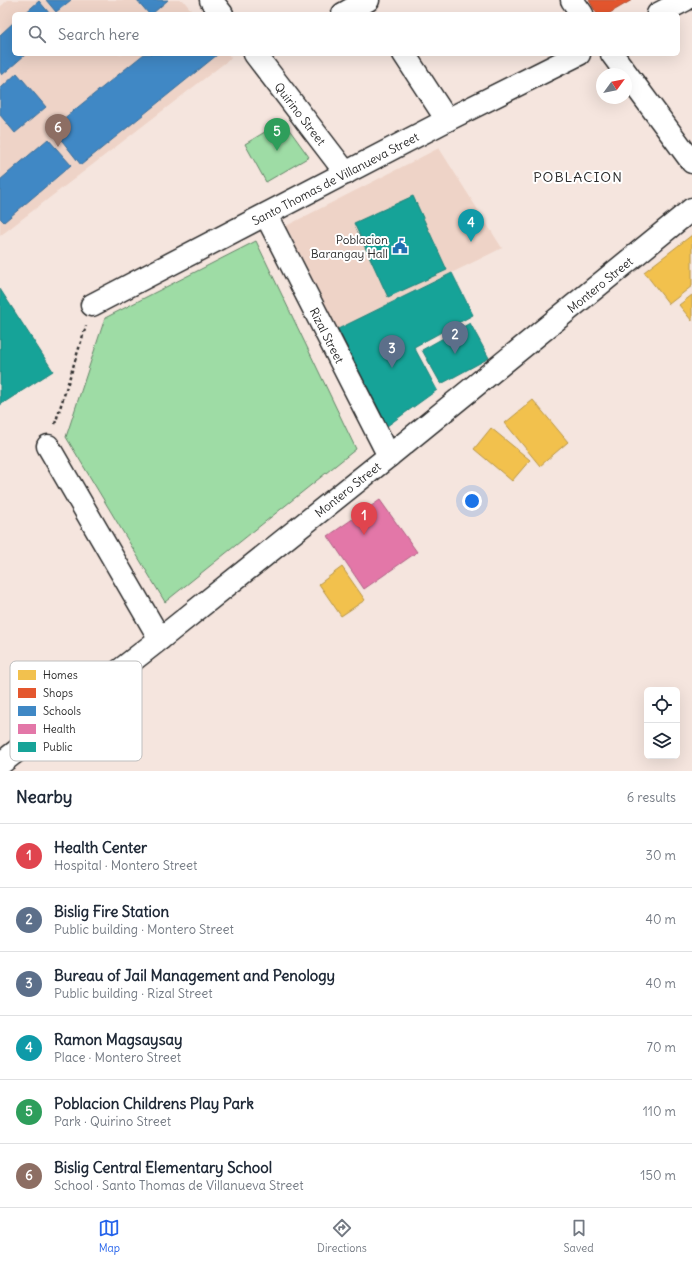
<!DOCTYPE html>
<meta charset="utf-8">
<style>
body{margin:0;font-family:Delius,sans-serif;background:#f6f6f7;color:#1f2937}
.controls{position:absolute;right:12px;bottom:12px;display:grid;overflow:hidden;border-radius:6px;box-shadow:0 4px 16px #0002}
.controls button{width:36px;height:36px;display:grid;place-items:center;padding:0;border:0;border-bottom:1px solid #e0e1e3;background:#fff;color:#1f2937;font:20px sans-serif}
.compass{position:absolute;left:596px;top:68px;width:36px;height:36px;border-radius:50%;background:#fff;box-shadow:0 4px 16px #0002;rotate:57deg}
.you{position:absolute;left:472px;top:501px;width:14px;height:14px;margin:-10px;border:3px solid #fff;border-radius:50%;background:#1a73e8;box-shadow:0 0 0 6px #1a73e833}
.badge{display:grid;place-items:center;width:26px;height:26px;border-radius:50%;background:#2563eb;color:#fff;font-size:13px;font-weight:700}
.pin{position:absolute;translate:-50% -33px;filter:drop-shadow(0 1px 2px #0008)}
.pin::after{content:'';position:absolute;top:21px;width:14px;height:12px;background:inherit;clip-path:polygon(0 0,100% 0,50% 100%)}
.list{margin:0;padding:0;list-style:none}
h2{display:flex;justify-content:space-between;align-items:center;height:52px;margin:0;padding:0 16px;font-size:17px}
h2 small{font-size:13px;font-weight:400;color:#747a83}
.list li{display:grid;grid-template-columns:26px 1fr auto;gap:12px;align-items:center;box-sizing:border-box;height:64px;padding:0 16px;border-top:1px solid #e0e1e3}
.list b{display:block;font-size:15px;white-space:nowrap}
.list p{margin:0;font-size:13px;white-space:nowrap;color:#747a83}
.list em{font-size:13px;font-style:normal;color:#747a83}
.icon{flex:none;width:22px;height:22px;fill:none;stroke:currentColor;stroke-width:2;stroke-linecap:round;stroke-linejoin:round}
.map{position:relative;flex:none;width:692px;height:771px;overflow:hidden}
.search{position:absolute;background:#fff;box-shadow:0 4px 16px #0002;left:12px;right:12px;top:12px;height:44px;display:flex;align-items:center;gap:10px;box-sizing:border-box;padding:0 14px;border-radius:6px;color:#747a83;font-size:15px}
.sheet{height:436px;background:#fff}
nav{display:flex;justify-content:space-around;align-items:center;box-sizing:border-box;height:56px;border-top:1px solid #e0e1e3;background:#fff;font-size:11px;color:#747a83}
nav a{display:grid;justify-items:center;gap:2px}
nav .on{color:#2563eb}
.map>svg:first-child{display:block}
.built{fill:#eed3c7}
.green{fill:#9edca5;stroke:#648468}
.homes{fill:#f2c14e;stroke:#b69444}
.shops{fill:#e4572e;stroke:#ac4a2d}
.schools{fill:#3f88c5;stroke:#396c97}
.health{fill:#e377a8;stroke:#ac6082}
.public{fill:#17a398;stroke:#1d7f77}
.lines{fill:none;stroke-linecap:round;stroke-linejoin:round}
.street-casing{stroke:#2b2b2b;stroke-width:25}
.secondary-casing{stroke:#2b2b2b;stroke-width:25}
.path{stroke:#2b2b2b;stroke-width:2.5;stroke-dasharray:3 3;stroke-linecap:butt}
.street{stroke:#fff;stroke-width:22}
.secondary{stroke:#fff;stroke-width:22}
.labels{text-anchor:middle;dominant-baseline:central;stroke-width:4;stroke-linejoin:round;paint-order:stroke}
.street-label{font-size:12px;fill:#2b2b2b;stroke:#fff}
.poi-label{font-size:12px;fill:#2b2b2b;stroke:#fff;text-anchor:end}
.quarter-label{font-size:14px;letter-spacing:1px;fill:#2b2b2b;stroke:#fff}
.key{fill:#fff;stroke:#bfbfbf;stroke-width:1}
.key-label{font-size:11px;fill:#2b2b2b}
</style>
<div class="map">
<svg width="692" height="771" viewBox="0 0 692 771">
<rect width="100%" height="100%" fill="#f5e5de"/>
<filter id="ink" filterUnits="userSpaceOnUse"><feTurbulence type="fractalNoise" baseFrequency=".025" numOctaves="2"/><feDisplacementMap in="SourceGraphic" scale="8" xChannelSelector="R" yChannelSelector="G"/><feConvolveMatrix kernelMatrix="1 2 1 2 8 2 1 2 1" color-interpolation-filters="sRGB"/></filter>
<g filter="url(#ink)">
<g class="built">
<path d="M8,0H183L194,14H14V54H228L231,58L0,236V7Z"/>
<path d="M439,148L502,248L338,329L286,226Z"/>
</g>
<g class="green">
<path d="M283,121L309,157L266,182L245,144Z"/>
<path d="M256,241L356,449L165,602L66,437L105,318Z"/>
</g>
<g class="homes">
<path d="M692,235V286L669,304L644,272Z"/>
<path d="M692,295V321L679,305Z"/>
<path d="M533,400L568,442L540,466L505,423Z"/>
<path d="M491,428L530,460L512,481L474,449Z"/>
<path d="M342,567L365,600L341,616L319,584Z"/>
</g>
<path class="shops" d="M589,0H632L608,14H597Z"/>
<g class="schools">
<path d="M46,0H71L56,12Z"/>
<path d="M137,0H168L152,14H149Z"/>
<path d="M39,1L50,14H24Z"/>
<path d="M14,22V54H26L2,75L0,72V35Z"/>
<path d="M144,54H216L217,55L81,165L52,128Z"/>
<path d="M17,73L46,107L15,133L0,115V89Z"/>
<path d="M48,139L71,165L4,222L0,218V180Z"/>
</g>
<path class="health" d="M380,500L417,552L364,589L328,536Z"/>
<g class="public">
<path d="M413,196L447,270L388,297L354,223Z"/>
<path d="M452,273L473,315L414,347L437,390L387,426L338,329Z"/>
<path d="M0,289L53,371L0,405Z"/>
<path d="M470,323L489,358L441,384L422,350Z"/>
</g>
<g class="lines">
<g class="street-casing">
<g id="street">
<path d="M211,0L222,14"/>
<path d="M572,0L582,14"/>
<path d="M343,14L368,0"/>
<path d="M658,14L685,0"/>
<path id="s1" d="M255,54L346,173"/>
<path d="M404,54L447,120"/>
<path d="M612,54L692,162"/>
<path id="s2" d="M266,215L389,456"/>
<path id="s3" d="M92,305L447,120L579,54"/>
<path d="M48,446L160,639"/>
</g>
</g>
<g class="secondary-casing">
<g id="secondary">
<path id="s4" d="M0,764L160,639L389,456L692,209"/>
</g>
</g>
<path class="path" d="M55,424L86,326"/>
<use href="#street" class="street"/>
<use href="#secondary" class="secondary"/>
</g>
</g>
<defs>
<g id="civic-bare" transform="scale(1.2)"><path d="M-.6-6.5H3V-4.5H.6V-3L4-1V1h2V6H-6V1h2V-1L-.6-3ZM-1.2 2.5V6h2.4V2.5Z" fill="#1f6fb2" stroke="#fff" stroke-width="2.5" paint-order="stroke"/></g>
</defs>
<g fill-rule="evenodd">
<use href="#civic-bare" x="400" y="246"/>
</g>
<g class="labels">
<g class="street-label">
<text stroke="none"><textPath href="#s1" startOffset="75">Quirino Street</textPath></text>
<text stroke="none"><textPath href="#s3" startOffset="274">Santo Thomas de Villanueva Street</textPath></text>
<text stroke="none"><textPath href="#s4" startOffset="768">Montero Street</textPath></text>
<text stroke="none"><textPath href="#s2" startOffset="135">Rizal Street</textPath></text>
<text stroke="none"><textPath href="#s4" startOffset="443">Montero Street</textPath></text>
</g>
<g class="poi-label">
<text x="388" y="239">Poblacion<tspan x="388" dy="14">Barangay Hall</tspan></text>
</g>
<g class="quarter-label">
<text x="578" y="177">POBLACION</text>
</g>
</g>
<rect x="10" y="661" width="132" height="100" rx="6" class="key"/>
<rect x="18" y="670" width="18" height="10" fill="#f2c14e"/>
<rect x="18" y="688" width="18" height="10" fill="#e4572e"/>
<rect x="18" y="706" width="18" height="10" fill="#3f88c5"/>
<rect x="18" y="724" width="18" height="10" fill="#e377a8"/>
<rect x="18" y="742" width="18" height="10" fill="#17a398"/>
<g class="key-label">
<text x="43" y="679">Homes</text>
<text x="43" y="697">Shops</text>
<text x="43" y="715">Schools</text>
<text x="43" y="733">Health</text>
<text x="43" y="751">Public</text>
</g>
</svg>
<div class="controls">
<button><svg class="icon" aria-label="locate" viewBox="0 0 24 24"><circle cx="12" cy="12" r="6"/><path d="M12 2v4M12 18v4M2 12h4M18 12h4"/></svg></button>
<button><svg class="icon" aria-label="layers" viewBox="0 0 24 24"><path d="M12 4l9 5-9 5-9-5zM3 14l9 5 9-5"/></svg></button>
</div>
<svg class="compass" viewBox="-18 -18 36 36"><path d="M0-13l5 13h-10z" fill="#e53935"/><path d="M0 13l5-13h-10z" fill="#747a83"/></svg>
<div class="you"></div>
<div class="pin badge" style="left:364px;top:535px;background:#e0444e">1</div>
<div class="pin badge" style="left:455px;top:354px;background:#5c6f8a">2</div>
<div class="pin badge" style="left:392px;top:368px;background:#5c6f8a">3</div>
<div class="pin badge" style="left:471px;top:242px;background:#0f9aa8">4</div>
<div class="pin badge" style="left:277px;top:151px;background:#2e9e5b">5</div>
<div class="pin badge" style="left:58px;top:147px;background:#8d6e63">6</div>
<div class="search"><svg class="icon" aria-label="search" viewBox="0 0 24 24"><circle cx="10" cy="10" r="6"/><path d="M15 15l6 6"/></svg>Search here</div>
</div>
<section class="sheet">
<h2>Nearby<small>6 results</small></h2>
<ul class="list">
<li><span class="badge" style="background:#e0444e">1</span><div><b>Health Center</b><p>Hospital · Montero Street</p></div><em>30 m</em></li>
<li><span class="badge" style="background:#5c6f8a">2</span><div><b>Bislig Fire Station</b><p>Public building · Montero Street</p></div><em>40 m</em></li>
<li><span class="badge" style="background:#5c6f8a">3</span><div><b>Bureau of Jail Management and Penology</b><p>Public building · Rizal Street</p></div><em>40 m</em></li>
<li><span class="badge" style="background:#0f9aa8">4</span><div><b>Ramon Magsaysay</b><p>Place · Montero Street</p></div><em>70 m</em></li>
<li><span class="badge" style="background:#2e9e5b">5</span><div><b>Poblacion Childrens Play Park</b><p>Park · Quirino Street</p></div><em>110 m</em></li>
<li><span class="badge" style="background:#8d6e63">6</span><div><b>Bislig Central Elementary School</b><p>School · Santo Thomas de Villanueva Street</p></div><em>150 m</em></li>
</ul>
</section>
<nav>
<a class="on"><svg class="icon" aria-label="map" viewBox="0 0 24 24"><path d="M3 6l6-2 6 2 6-2v14l-6 2-6-2-6 2zM9 4v14M15 6v14"/></svg>Map</a>
<a><svg class="icon" aria-label="directions" viewBox="0 0 24 24"><path d="M12 3l9 9-9 9-9-9zM9 14v-3h6M13 9l2 2-2 2"/></svg>Directions</a>
<a><svg class="icon" aria-label="saved" viewBox="0 0 24 24"><path d="M7 4h10v16l-5-4-5 4z"/></svg>Saved</a>
</nav>
